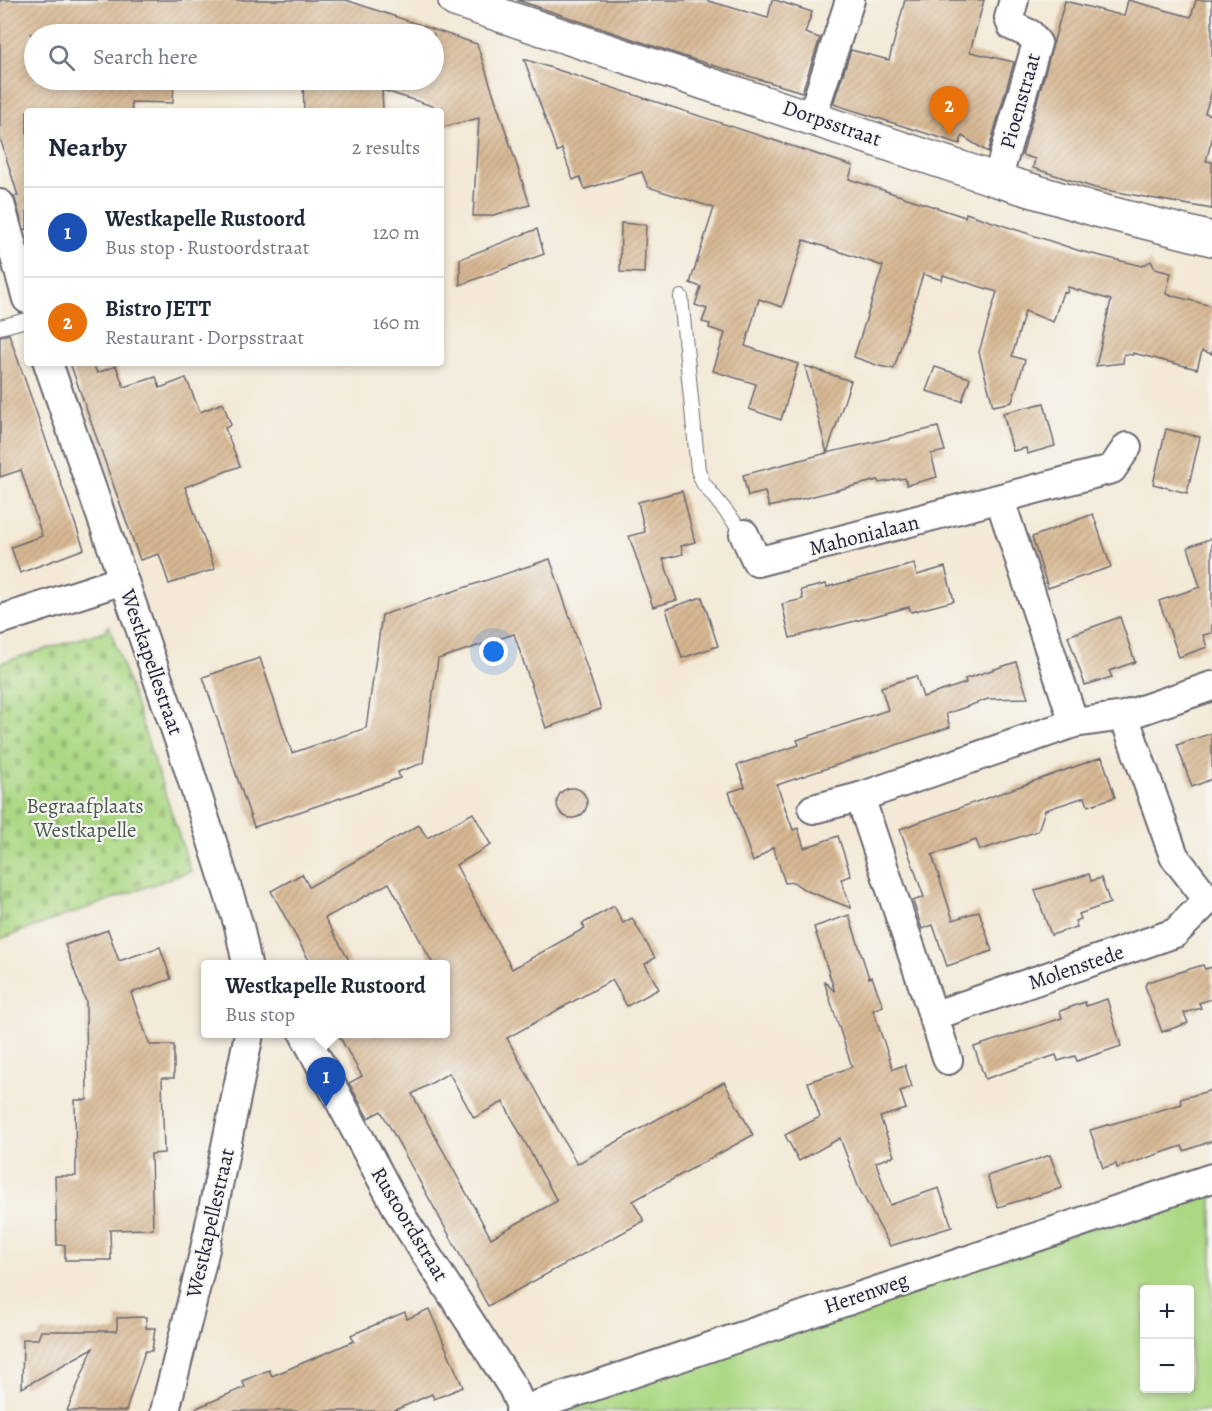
<!DOCTYPE html>
<meta charset="utf-8">
<style>
body{margin:0;font-family:Alegreya,serif;background:#f6f6f7;color:#1f2937}
.controls{position:absolute;right:18px;bottom:18px;display:grid;overflow:hidden;border-radius:6px;box-shadow:0 3px 9px #0003}
.controls button{width:54px;height:54px;display:grid;place-items:center;padding:0;border:0;border-bottom:2px solid #e0e1e3;background:#fff;color:#1f2937;font:30px sans-serif}
.you{position:absolute;left:494px;top:652px;width:21px;height:21px;margin:-15px;border:4px solid #fff;border-radius:50%;background:#1a73e8;box-shadow:0 0 0 9px #1a73e833}
.badge{display:grid;place-items:center;width:39px;height:39px;border-radius:50%;background:#0f766e;color:#fff;font-size:20px;font-weight:700}
.pin{position:absolute;translate:-50% -50px;filter:drop-shadow(0 2px 3px #0008)}
.pin::after{content:'';position:absolute;top:32px;width:21px;height:18px;background:inherit;clip-path:polygon(0 0,100% 0,50% 100%)}
.popup{position:absolute;left:201px;top:960px;width:249px;height:78px;box-sizing:border-box;display:grid;place-content:center;border-radius:6px;background:#fff;filter:drop-shadow(0 2px 4px #0005);font-size:20px;white-space:nowrap;color:#747a83}
.popup b{font-size:22px;color:#1f2937}
.popup::after{content:'';position:absolute;left:50%;top:100%;margin-left:-12px;border:12px solid transparent;border-top-color:#fff}
.list{margin:0;padding:0;list-style:none}
h2{display:flex;justify-content:space-between;align-items:center;height:78px;margin:0;padding:0 24px;font-size:26px}
h2 small{font-size:20px;font-weight:400;color:#747a83}
.list li{display:grid;grid-template-columns:39px 1fr auto;gap:18px;align-items:center;box-sizing:border-box;height:90px;padding:0 24px;border-top:2px solid #e0e1e3}
.list b{display:block;font-size:22px;white-space:nowrap}
.list p{margin:0;font-size:20px;white-space:nowrap;color:#747a83}
.list em{font-size:20px;font-style:normal;color:#747a83}
.icon{flex:none;width:33px;height:33px;fill:none;stroke:currentColor;stroke-width:2;stroke-linecap:round;stroke-linejoin:round}
.map{position:relative;flex:none;width:1212px;height:1411px;overflow:hidden}
.search{position:absolute;background:#fff;box-shadow:0 3px 9px #0003;left:24px;top:24px;width:420px;height:66px;display:flex;align-items:center;gap:15px;box-sizing:border-box;padding:0 21px;border-radius:33px;color:#747a83;font-size:22px}
.panel{position:absolute;background:#fff;box-shadow:0 3px 9px #0003;left:24px;top:108px;width:420px;height:258px;border-radius:6px}
.map>svg:first-child{display:block}
.grass{fill:#acd884;stroke:#677d60;stroke-width:1.5;fill-rule:evenodd}
.cemetery{fill:url(#cemetery-stones);stroke:#677d60;stroke-width:1.5}
.building{fill:url(#building-hatch);fill-rule:evenodd}
.lines{fill:none;stroke-linecap:round;stroke-linejoin:round}
.lane-casing{stroke:#6b6871;stroke-width:16}
.street-casing{stroke:#6b6871;stroke-width:32}
.secondary-casing{stroke:#6b6871;stroke-width:36}
.lane{stroke:#fff;stroke-width:14}
.street{stroke:#fff;stroke-width:28}
.secondary{stroke:#fff;stroke-width:33}
.labels{text-anchor:middle;dominant-baseline:central;stroke-width:4.5;stroke-linejoin:round;paint-order:stroke}
.street-label{font-size:21px;fill:#22223b;stroke:#f6f6f2}
.park-label{font-size:21px;fill:#4b5951;stroke:#f6f6f2}
</style>
<div class="map">
<svg width="1212" height="1411" viewBox="0 0 1212 1411">
<defs>
<pattern id="cemetery-stones" width="16" height="16" patternUnits="userSpaceOnUse" patternTransform="scale(1.5)"><rect width="16" height="16" fill="#acd884"/><path d="M2 7V4a2 2 0 0 1 4 0v3zM10 15v-3a2 2 0 0 1 4 0v3z" fill="#94b973"/></pattern>
<pattern id="building-hatch" width="6" height="6" patternUnits="userSpaceOnUse" patternTransform="scale(1.5)"><rect width="6" height="6" fill="#d7b792"/><path d="M-1 1l2-2M0 6l6-6M5 7l2-2" fill="none" stroke="#b89d7f"/></pattern>
</defs>
<rect width="100%" height="100%" fill="#f6f6f2"/>
<filter id="ink" filterUnits="userSpaceOnUse"><feTurbulence type="fractalNoise" baseFrequency=".0167" numOctaves="2"/><feDisplacementMap in="SourceGraphic" scale="12" xChannelSelector="R" yChannelSelector="G"/><feConvolveMatrix kernelMatrix="1 2 1 2 8 2 1 2 1" color-interpolation-filters="sRGB"/></filter>
<filter id="wash" filterUnits="userSpaceOnUse"><feTurbulence type="fractalNoise" baseFrequency=".008" numOctaves="4" result="noise"/><feDisplacementMap in="SourceGraphic" scale="24" xChannelSelector="R" yChannelSelector="G"/><feGaussianBlur stdDeviation="1.35" result="paint"/><feColorMatrix in="noise" values="0 0 0 0 0 0 0 0 0 0 0 0 0 0 0 0 0 1.4 0 .05"/><feComposite in="paint" operator="in"/></filter>
<g filter="url(#wash)">
<rect width="100%" height="100%" fill="#f3e9d6"/>
<path class="grass" d="M1212,1187V1411H550ZM1144,1290H1190V1388H1144Z"/>
<path class="cemetery" d="M109,625L191,871L0,939V663L105,631Z"/>
<g id="blocks">
<g class="building">
<path d="M0,0H346L477,44L530,205L490,216H473L479,118L443,127L439,108L382,90L383,111H304L303,80H434V34H31L34,46V80H174L173,103L131,102L132,111H27V229L24,230L14,196H18L0,138Z"/>
<path d="M517,0H705L768,18L772,0H775L812,12L805,33L820,38L802,92L692,59Z"/>
<path d="M905,0H984L970,52L1014,62L988,152L962,136L960,144L833,104L851,50L889,60Z"/>
<path d="M1128,0L1191,17L1196,0H1212V91L1205,113L1212,115V139L1206,161L1212,162V209L1095,188L1033,168L1035,159L1022,155L1065,1L1124,16Z"/>
<path d="M524,59L853,166L849,179L965,217L966,213L1080,251L1142,266L1151,261L1155,269L1171,273L1166,294L1212,306V354L1202,351L1197,369L1133,353V355L1124,354L1123,363L1096,366L1111,300L1068,287L1067,293L1063,292L1053,322L1025,311L1012,356L1025,360L1012,402L993,406L979,352L997,292L943,275L942,280L923,274L894,369L879,366L854,357L883,266L804,240L782,307L759,299L745,346L798,364L781,420L749,409L756,384L713,371L725,333L709,328L710,324L702,322L707,309L695,305L701,287L690,283L714,208L648,187L642,172L585,189L580,177L573,180L562,149L557,152Z"/>
<path d="M621,223L646,225L644,273L620,272Z"/>
<path d="M537,229L544,254L460,285V259Z"/>
<path d="M9,334L84,549L20,573L11,547L42,536L21,470L0,477V336Z"/>
<path d="M70,363H93L97,373L116,366L124,387L156,377L160,388L186,378L200,412L223,403L231,425L225,428L240,466L185,487L215,569L169,584L159,554L140,560Z"/>
<path d="M805,366L851,381L827,453L938,427L945,451L931,454L937,477L907,485L905,478L879,483L878,480L769,507L765,492L748,496L743,475L827,453Z"/>
<path d="M935,367L970,378L962,401L926,391Z"/>
<path d="M1044,403L1055,446L1027,454L1026,448L1013,451L1003,413Z"/>
<path d="M1166,429L1200,437L1187,493L1153,484Z"/>
<path d="M682,491L695,542L681,546L683,554L663,559L677,600L653,607L629,536L645,532L638,502Z"/>
<path d="M1093,514L1111,567L1048,588L1032,537Z"/>
<path d="M1212,538V633L1203,635L1207,647L1179,657L1159,601L1200,587L1188,547Z"/>
<path d="M550,559L601,709L546,728L514,634L438,659L423,763L398,772L400,778L254,827L203,677L260,658L292,753L366,728L382,615Z"/>
<path d="M914,564L917,575L945,567L954,601L911,612L909,607L790,638L782,604L803,599L801,590L826,584L827,587Z"/>
<path d="M702,597L718,646L682,658L666,609Z"/>
<path d="M1120,617L1135,662L1109,671L1112,677L1085,685L1068,636Z"/>
<path d="M1016,662L1028,698L988,699L946,714L950,727L777,785L793,830L798,828L804,848L838,836L851,876L841,879L851,908L805,890L793,882L785,883L773,847L753,862L729,792L745,787L737,765L799,745L797,740L888,710L881,687L916,676L923,697L966,683L965,679Z"/>
<path d="M1212,733V779L1192,787L1177,745Z"/>
<path d="M1102,757L1115,797L1088,806L1085,797L1045,810L1038,831L980,850L976,840L932,855L953,920L979,911L992,951L947,966L933,925L922,929L913,901L924,897L900,829Z"/>
<circle cx="572" cy="803" r="15"/>
<path d="M473,813L491,845L456,865L512,969L585,928L582,924L614,906L623,923L632,918L655,958L645,964L659,989L627,1006L612,980L507,1038L577,1164L724,1082L753,1135L633,1201L644,1221L488,1306L381,1111L368,1118L349,1083L362,1076L338,1034H446V964H433L389,883L325,918L351,964H311L271,891L302,874L309,887L419,825L427,838ZM449,1073L474,1118L503,1102L557,1201L491,1238L412,1094Z"/>
<path d="M1089,874L1091,881L1101,878L1110,903L1079,914L1081,919L1075,921L1077,927L1051,935L1035,890Z"/>
<path d="M849,915L869,978L872,977L883,1006L873,1010L893,1069L905,1065L912,1087L900,1091L906,1109L880,1117L894,1156L876,1162L890,1205L939,1188L952,1227L890,1246L858,1186L840,1138L799,1161L785,1135L820,1117L808,1082L852,1067L824,981L835,992L814,927Z"/>
<path d="M108,930L119,961L160,947L171,979L131,993L150,1045H174V1078H162L164,1153L151,1154L153,1229L110,1230L111,1260H65V1245H57L55,1176H76L75,1100H87L86,1002L65,945Z"/>
<path d="M1203,965L1205,969L1212,967V999L1199,1003L1201,1008L1184,1013L1188,1023L1162,1032L1145,986L1147,982Z"/>
<path d="M1107,999L1121,1046L1077,1061L1075,1056L1058,1061L1056,1055L985,1079L974,1047L1062,1018L1060,1011L1085,1002L1086,1006Z"/>
<path d="M1212,1090V1141L1184,1151L1182,1146L1117,1168L1116,1164L1103,1168L1090,1130L1182,1104L1180,1099Z"/>
<path d="M1050,1155L1062,1188L998,1207L987,1176Z"/>
<path d="M429,1309L463,1387L434,1399L432,1394L393,1411H190L245,1387L242,1381L269,1370L272,1376L354,1341L351,1335L405,1312L407,1319Z"/>
<path d="M146,1317V1328H155L152,1351H145L126,1411H67L93,1348L22,1388L23,1339H38L41,1331H117V1318Z"/>
</g>
</g>
</g>
<g filter="url(#ink)">
<use href="#blocks" fill-opacity="0" stroke="#6b6871" stroke-width="1.5"/>
<g class="lines">
<g class="lane-casing">
<g id="lane">
<path d="M681,297L698,470L703,483L744,534"/>
<path d="M0,327L27,320"/>
</g>
</g>
<g class="street-casing">
<g id="street">
<path d="M812,116L850,0"/>
<path d="M997,180L1037,43L1030,34L1012,26L1009,18L1014,0"/>
<path d="M0,204L27,299"/>
<path d="M48,363L185,757L239,926L247,964"/>
<path d="M1000,500L1074,723"/>
<path d="M744,534L757,562L1112,469L1127,447"/>
<path d="M0,620L123,580"/>
<path d="M1124,716L1174,856L1208,900"/>
<path d="M860,797L948,1060"/>
<path d="M813,809L860,797L1074,723L1124,716L1212,686"/>
<path d="M933,1016L1175,933L1208,900H1212"/>
<path d="M304,1034L402,1217L513,1388L523,1411"/>
<path d="M165,1411L205,1249L249,1034"/>
<path d="M520,1411L1212,1178"/>
</g>
</g>
<g class="secondary-casing">
<path id="secondary" d="M455,0L997,180L1097,210L1212,239"/>
</g>
<use href="#lane" class="lane"/>
<use href="#street" class="street"/>
<use href="#secondary" class="secondary"/>
</g>
</g>
<g class="labels">
<g class="street-label">
<text transform="translate(1020 101) rotate(-74)">Pioenstraat</text>
<text transform="translate(832 123) rotate(19)">Dorpsstraat</text>
<text transform="translate(864 535) rotate(-14)">Mahonialaan</text>
<text transform="translate(152 662) rotate(71)">Westkapellestraat</text>
<text transform="translate(1076 967) rotate(-19)">Molenstede</text>
<text transform="translate(210 1223) rotate(-77)">Westkapellestraat</text>
<text transform="translate(410 1224) rotate(59)">Rustoordstraat</text>
<text transform="translate(866 1293) rotate(-19)">Herenweg</text>
</g>
<g class="park-label">
<text x="85" y="806">Begraafplaats<tspan x="85" dy="24">Westkapelle</tspan></text>
</g>
</g>
</svg>
<div class="controls">
<button>+</button>
<button>−</button>
</div>
<div class="you"></div>
<div class="pin badge" style="left:326px;top:1107px;background:#1a4fb4">1</div>
<div class="popup"><b>Westkapelle Rustoord</b>Bus stop</div>
<div class="pin badge" style="left:949px;top:136px;background:#e8710a">2</div>
<div class="search"><svg class="icon" aria-label="search" viewBox="0 0 24 24"><circle cx="10" cy="10" r="6"/><path d="M15 15l6 6"/></svg>Search here</div>
<section class="panel">
<h2>Nearby<small>2 results</small></h2>
<ul class="list">
<li><span class="badge" style="background:#1a4fb4">1</span><div><b>Westkapelle Rustoord</b><p>Bus stop · Rustoordstraat</p></div><em>120 m</em></li>
<li><span class="badge" style="background:#e8710a">2</span><div><b>Bistro JETT</b><p>Restaurant · Dorpsstraat</p></div><em>160 m</em></li>
</ul>
</section>
</div>
